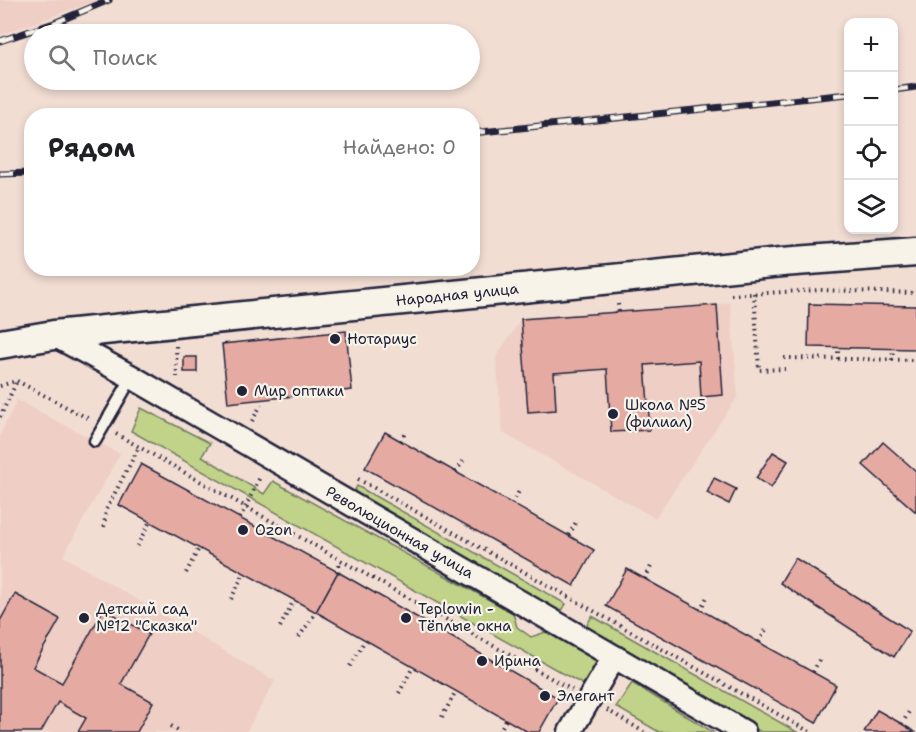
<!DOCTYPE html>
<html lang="ru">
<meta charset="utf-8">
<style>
body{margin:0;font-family:"Shantell Sans",sans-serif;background:#f6f6f6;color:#202124}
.controls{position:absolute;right:18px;top:18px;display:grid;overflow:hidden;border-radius:12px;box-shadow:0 3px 9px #0003}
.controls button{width:54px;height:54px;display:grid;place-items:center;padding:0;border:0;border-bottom:2px solid #e0e0e0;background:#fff;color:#202124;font:30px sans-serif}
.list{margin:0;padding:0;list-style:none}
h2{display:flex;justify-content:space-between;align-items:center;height:78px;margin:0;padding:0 24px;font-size:26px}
h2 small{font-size:20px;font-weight:400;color:#757577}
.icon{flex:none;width:33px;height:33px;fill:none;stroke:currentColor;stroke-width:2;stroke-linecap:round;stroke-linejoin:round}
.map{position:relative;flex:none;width:916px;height:732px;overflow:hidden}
.search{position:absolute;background:#fff;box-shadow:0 3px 9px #0003;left:24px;top:24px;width:456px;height:66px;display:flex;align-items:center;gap:15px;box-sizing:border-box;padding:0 21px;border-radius:33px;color:#757577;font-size:22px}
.panel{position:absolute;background:#fff;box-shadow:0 3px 9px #0003;left:24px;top:108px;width:456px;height:168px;border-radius:24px}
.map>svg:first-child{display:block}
.built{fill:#eecec5}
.green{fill:#c0d388;stroke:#717a62;stroke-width:1.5}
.building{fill:#e5aba3;stroke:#22223b;stroke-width:1.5}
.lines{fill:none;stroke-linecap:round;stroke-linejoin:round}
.service-casing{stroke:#22223b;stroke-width:15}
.minor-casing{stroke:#22223b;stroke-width:27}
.tertiary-casing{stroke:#22223b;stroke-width:33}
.path{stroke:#22223b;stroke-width:4;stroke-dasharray:1.5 4.5;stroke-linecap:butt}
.service{stroke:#f7f3e8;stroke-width:10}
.minor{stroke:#f7f3e8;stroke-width:22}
.tertiary{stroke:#f7f3e8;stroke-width:28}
.rail-casing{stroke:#22223b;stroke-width:7}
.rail{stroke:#f7f3e8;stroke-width:4.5;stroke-dasharray:14;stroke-linecap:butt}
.poi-dot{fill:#22223b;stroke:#f7f3e8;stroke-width:2}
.labels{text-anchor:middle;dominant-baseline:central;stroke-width:4.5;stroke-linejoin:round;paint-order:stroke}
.street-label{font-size:15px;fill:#22223b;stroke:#f7f3e8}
.poi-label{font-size:15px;fill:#22223b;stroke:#f7f3e8;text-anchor:start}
</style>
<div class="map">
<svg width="916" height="732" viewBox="0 0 916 732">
<rect width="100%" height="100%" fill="#f2ddd3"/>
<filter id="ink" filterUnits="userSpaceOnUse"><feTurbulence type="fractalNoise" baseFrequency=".0167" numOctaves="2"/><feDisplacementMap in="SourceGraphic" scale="12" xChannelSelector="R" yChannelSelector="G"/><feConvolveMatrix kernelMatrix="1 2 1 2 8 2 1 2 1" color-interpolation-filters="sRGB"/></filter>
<g filter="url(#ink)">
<g class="built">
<path d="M0,0H98L0,35Z"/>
<path d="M730,302L738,396L655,518L503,433L496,357L521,319L717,305Z"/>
<path d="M17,400L120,454L63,556L275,681L246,732H0V435Z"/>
</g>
<g class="green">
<path d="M141,408L210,443L202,456L264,494L273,481L513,613L517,627L531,637L549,631L596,659L599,673L589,688L131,431Z"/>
<path d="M357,486L566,604L560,614L351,497Z"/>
<path d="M592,616L797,732H761L583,632Z"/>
<path d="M632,683L713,732H659L616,707Z"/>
</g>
<g class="building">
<path d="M298,268H327V273L298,274Z"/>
<path d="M809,304L916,306V349L808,347Z"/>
<path d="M717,305L723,395L701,397L699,361L645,365L650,430L611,432L607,369L554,373L556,410L528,412L521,319Z"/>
<path d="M346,331L352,390L228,403L222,344Z"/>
<rect x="184" y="357" width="13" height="15"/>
<path d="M385,432L594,550L574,586L365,468Z"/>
<path d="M883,442L916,471V512L863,465Z"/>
<path d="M773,452L788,461L771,488L756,478Z"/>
<path d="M141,464L338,572L316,612L119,505Z"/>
<path d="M714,478L736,489L729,504L707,493Z"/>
<path d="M795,558L910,631L894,657L780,583Z"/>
<path d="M627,569L836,685L816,723L606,606Z"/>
<path d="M338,572L558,698L539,732H528L316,612Z"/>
<path d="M15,594L60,619L33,667L62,683L104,609L149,634L121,684L153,702L137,732H78L86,718L58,702L41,732H0V621Z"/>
<path d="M877,710L902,724L915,732H864Z"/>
</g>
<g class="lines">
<g class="service-casing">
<path id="service" d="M95,441L132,377"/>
</g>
<g class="minor-casing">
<g id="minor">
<path id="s1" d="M54,335L132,377L744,732"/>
<path d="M570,732L614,657"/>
</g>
</g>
<g class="tertiary-casing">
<g id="tertiary">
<path id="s2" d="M0,344L54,335L782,262L916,252"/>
</g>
</g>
<g class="path">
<path d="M754,293L759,370L785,369"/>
<path d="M731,295L819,290L916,293"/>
<path d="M618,304L619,312"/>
<path d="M176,346L177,377"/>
<path d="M784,358L916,360"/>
<path d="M838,359V348"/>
<path d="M892,360L893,349"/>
<path d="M17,381L91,420"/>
<path d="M0,386L16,381"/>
<path d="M0,417L17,381"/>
<path d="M252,421L261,405"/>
<path d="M116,434L572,690"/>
<path d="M401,441L406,431"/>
<path d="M456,472L463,461"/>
<path d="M358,479L810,732"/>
<path d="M512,504L519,491"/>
<path d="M240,518L261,475"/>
<path d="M104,527L106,510L139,447"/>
<path d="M569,535L576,522"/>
<path d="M137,546L150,521"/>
<path d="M338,572L340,560"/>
<path d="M186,573L199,548"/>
<path d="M645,579L652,564"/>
<path d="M231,599L244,573"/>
<path d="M700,610L708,595"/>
<path d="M280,627L294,600"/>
<path d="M299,637L316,612"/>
<path d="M759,642L767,628"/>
<path d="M350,666L365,640"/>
<path d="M813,672L820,658"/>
<path d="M399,693L413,667"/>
<path d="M607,710L644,732"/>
<path d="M442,717L456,691"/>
<path d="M902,724L910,710"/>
<path d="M171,726L181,732"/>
<path d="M499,732L506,720"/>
</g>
<use href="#service" class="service"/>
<use href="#minor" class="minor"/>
<use href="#tertiary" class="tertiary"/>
<g class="rail-casing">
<g id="rail">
<path d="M0,41L54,23L109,0"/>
<path d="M894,90L916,87"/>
<path d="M472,133L848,94"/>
<path d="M0,174L32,173"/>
</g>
</g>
<use href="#rail" class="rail"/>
</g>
</g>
<g class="poi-dot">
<circle cx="335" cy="339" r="6"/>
<circle cx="242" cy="391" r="6"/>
<circle cx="613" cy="414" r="6"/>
<circle cx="243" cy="530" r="6"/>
<circle cx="84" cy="618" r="6"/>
<circle cx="406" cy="618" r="6"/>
<circle cx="482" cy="661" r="6"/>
<circle cx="545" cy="696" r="6"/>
</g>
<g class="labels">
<g class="street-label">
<text stroke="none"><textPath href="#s2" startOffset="460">Народная улица</textPath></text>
<text stroke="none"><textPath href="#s1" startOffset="398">Революционная улица</textPath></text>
</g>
<g class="poi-label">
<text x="347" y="339">Нотариус</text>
<text x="254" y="391">Мир оптики</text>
<text x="625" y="405">Школа №5<tspan x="625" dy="17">(филиал)</tspan></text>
<text x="255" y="530">Ozon</text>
<text x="96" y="609">Детский сад<tspan x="96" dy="17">№12 "Сказка"</tspan></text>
<text x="418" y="609">Teplowin -<tspan x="418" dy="17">Тёплые окна</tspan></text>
<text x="494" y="661">Ирина</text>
<text x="557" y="696">Элегант</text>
</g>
</g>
</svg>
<div class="controls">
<button>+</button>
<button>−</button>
<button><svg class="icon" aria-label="locate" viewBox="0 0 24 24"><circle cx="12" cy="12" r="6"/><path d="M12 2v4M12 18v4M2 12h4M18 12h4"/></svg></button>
<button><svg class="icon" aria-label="layers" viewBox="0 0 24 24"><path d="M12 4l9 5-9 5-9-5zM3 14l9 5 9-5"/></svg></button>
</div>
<div class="search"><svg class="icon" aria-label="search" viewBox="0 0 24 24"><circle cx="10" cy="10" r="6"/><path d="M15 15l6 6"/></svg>Поиск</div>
<section class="panel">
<h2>Рядом<small>Найдено: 0</small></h2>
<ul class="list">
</ul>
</section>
</div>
